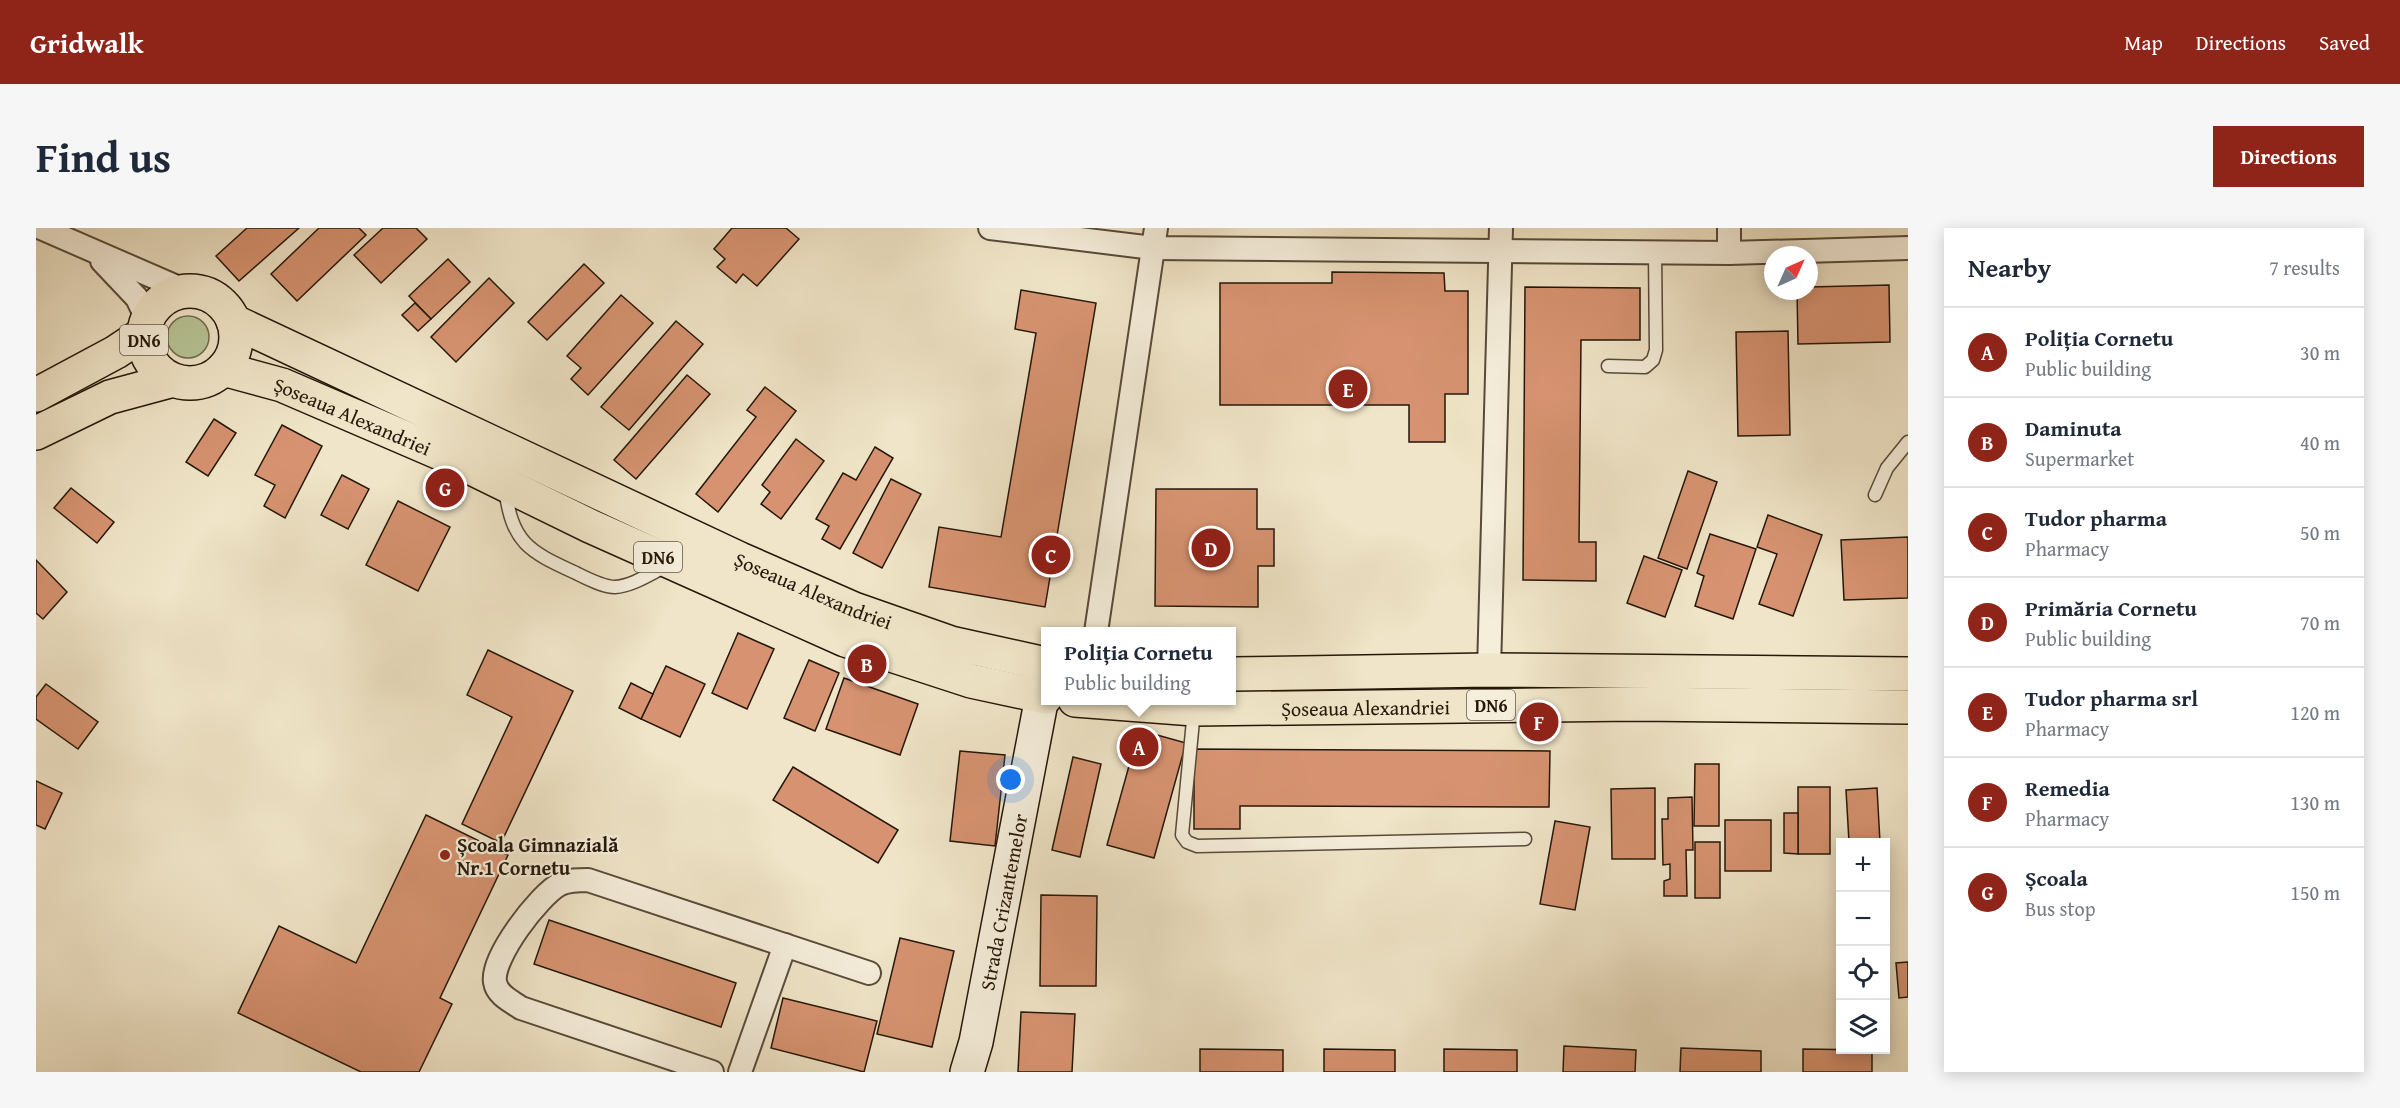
<!DOCTYPE html>
<meta charset="utf-8">
<style>
body{margin:0;font-family:"Gentium Book Plus",serif;background:#f6f6f7;color:#1f2937}
.controls{position:absolute;right:18px;bottom:18px;display:grid;overflow:hidden;border-radius:0px;box-shadow:0 3px 15px #0003}
.controls button{width:54px;height:54px;display:grid;place-items:center;padding:0;border:0;border-bottom:2px solid #e0e1e3;background:#fff;color:#1f2937;font:30px sans-serif}
.compass{position:absolute;left:1728px;top:18px;width:54px;height:54px;border-radius:50%;background:#fff;box-shadow:0 3px 15px #0003;rotate:45deg}
.you{position:absolute;left:975px;top:552px;width:21px;height:21px;margin:-15px;border:4px solid #fff;border-radius:50%;background:#1a73e8;box-shadow:0 0 0 9px #1a73e833}
.badge{display:grid;place-items:center;width:39px;height:39px;border-radius:50%;background:#8f2418;color:#fff;font-size:20px;font-weight:700}
.pin{position:absolute;translate:-50% -50%;border:3px solid #fff;box-shadow:0 2px 6px #0006}
.popup{position:absolute;left:1005px;top:399px;width:195px;height:78px;box-sizing:border-box;display:grid;place-content:center;border-radius:0px;background:#fff;filter:drop-shadow(0 2px 4px #0005);font-size:20px;white-space:nowrap;color:#747a83}
.popup b{font-size:22px;color:#1f2937}
.popup::after{content:'';position:absolute;left:50%;top:100%;margin-left:-12px;border:12px solid transparent;border-top-color:#fff}
.list{margin:0;padding:0;list-style:none}
h2{display:flex;justify-content:space-between;align-items:center;height:78px;margin:0;padding:0 24px;font-size:26px}
h2 small{font-size:20px;font-weight:400;color:#747a83}
.list li{display:grid;grid-template-columns:39px 1fr auto;gap:18px;align-items:center;box-sizing:border-box;height:90px;padding:0 24px;border-top:2px solid #e0e1e3}
.list b{display:block;font-size:22px;white-space:nowrap}
.list p{margin:0;font-size:20px;white-space:nowrap;color:#747a83}
.list em{font-size:20px;font-style:normal;color:#747a83}
.icon{flex:none;width:33px;height:33px;fill:none;stroke:currentColor;stroke-width:2;stroke-linecap:round;stroke-linejoin:round}
.map{position:relative;flex:none;width:1872px;height:844px;overflow:hidden;border-radius:0px}
header{display:flex;align-items:center;gap:36px;box-sizing:border-box;height:84px;padding:0 30px;background:#8f2418;color:#fff}
header strong{font-size:28px}
nav{display:flex;gap:33px;margin-inline-start:auto;font-size:21px}
.intro{display:flex;align-items:center;justify-content:space-between;box-sizing:border-box;height:144px;padding:0 36px}
h1{margin:0;font-size:42px}
.button{padding:15px 27px;border-radius:0px;background:#8f2418;color:#fff;font-size:21px;font-weight:700}
main{display:flex;gap:36px;padding:0 36px}
aside{flex:1;background:#fff;border-radius:0px;box-shadow:0 3px 15px #0003}
.map>svg:first-child{display:block}
.green{fill:#b8c597;stroke:#6e6e50;stroke-width:1.5}
.building{fill:#d79371;stroke:#251709;stroke-width:1.5}
.lines{fill:none;stroke-linecap:round;stroke-linejoin:round}
.lane-casing{stroke:#584a39;stroke-width:15}
.street-casing{stroke:#584a39;stroke-width:26}
.secondary-casing{stroke:#251709;stroke-width:36}
.highway-casing{stroke:#251709;stroke-width:36}
.lane{stroke:#f5eedb;stroke-width:12}
.street{stroke:#f5eedb;stroke-width:22}
.secondary{stroke:#f5eedb;stroke-width:33}
.highway{stroke:#f0e5c8;stroke-width:33}
.poi-dot{fill:#8f2418;stroke:#f5eedb;stroke-width:2}
.labels{text-anchor:middle;dominant-baseline:central;stroke-width:4.5;stroke-linejoin:round;paint-order:stroke}
.shield{fill:#f5eedb;stroke:#635848;stroke-width:1.5}
.shield-label{font-size:18px;font-weight:bold;fill:#251709}
.street-label{font-size:20px;fill:#251709;stroke:#f5eedb}
.poi-label{font-size:20px;font-weight:bold;fill:#251709;stroke:#f5eedb;text-anchor:start}
</style>
<header>
<strong>Gridwalk</strong>
<nav><a>Map</a><a>Directions</a><a>Saved</a></nav>
</header>
<div class="intro"><h1>Find us</h1><a class="button">Directions</a></div>
<main>
<div class="map">
<svg width="1872" height="844" viewBox="0 0 1872 844">
<rect width="100%" height="100%" fill="#f0e5c8"/>
<filter id="stains"><feTurbulence type="fractalNoise" baseFrequency=".00333" numOctaves="4"/><feColorMatrix values="0 0 0 0 .2 0 0 0 0 .09 0 0 0 0 .02 0 0 0 .5 -.17"/></filter>
<radialGradient id="worn" r=".72"><stop offset=".6" stop-color="#630" stop-opacity="0"/><stop offset="1" stop-color="#630" stop-opacity=".3"/></radialGradient>
<circle class="green" cx="152" cy="109" r="21"/>
<g class="building">
<path d="M211,0H263L203,53L180,28Z"/>
<path d="M283,0H323L330,7L261,73L235,46Z"/>
<path d="M347,0H380L391,11L345,55L318,27Z"/>
<path d="M696,0H750L763,11L721,58L707,46L700,55L681,39L689,31L678,21Z"/>
<path d="M412,31L434,54L395,91L373,68Z"/>
<path d="M548,36L568,55L511,112L492,94Z"/>
<path d="M1296,44L1408,45L1409,63H1432V166H1409V214H1373V177H1184V55H1296Z"/>
<path d="M453,50L478,75L420,134L395,109Z"/>
<path d="M1853,57L1854,114L1762,116L1761,63H1773V59Z"/>
<path d="M1489,59L1604,60V112H1545L1543,314H1560V353L1487,352Z"/>
<path d="M985,62L1060,75L1009,379L893,359L903,299L965,309L1000,105L979,101Z"/>
<path d="M585,67L617,95L552,167L535,151L545,140L531,128Z"/>
<path d="M379,75L395,91L382,103L366,87Z"/>
<path d="M640,93L667,116L593,202L565,179Z"/>
<path d="M1752,103L1754,207L1702,208L1700,104Z"/>
<path d="M651,147L674,166L600,251L578,232Z"/>
<path d="M729,159L760,183L682,284L660,266L720,189L711,182Z"/>
<path d="M178,191L200,205L172,248L150,234Z"/>
<path d="M246,197L286,218L249,290L228,278L239,257L219,247Z"/>
<path d="M760,211L788,233L745,291L725,276L734,264L726,257Z"/>
<path d="M839,219L857,230L804,321L786,311L793,298L780,291L807,245L820,252Z"/>
<path d="M1652,243L1681,254L1651,341L1622,330Z"/>
<path d="M306,247L333,261L312,301L285,287Z"/>
<path d="M855,251L885,266L846,340L817,325Z"/>
<path d="M35,260L78,294L61,315L18,280Z"/>
<path d="M1120,261H1221V301H1238V338H1222V379L1119,378Z"/>
<path d="M362,273L414,299L382,363L330,337Z"/>
<path d="M1732,287L1786,307L1757,388L1723,376L1741,326L1721,319Z"/>
<path d="M1674,306L1720,321L1697,391L1659,378L1668,348L1661,345Z"/>
<path d="M1872,309V370L1808,372L1805,312Z"/>
<path d="M1608,328L1646,342L1629,389L1591,375Z"/>
<path d="M0,332L31,364L7,391L0,385Z"/>
<path d="M702,405L738,421L711,481L676,465Z"/>
<path d="M452,422L537,463L465,615L426,596L476,489L431,467Z"/>
<path d="M773,432L803,445L779,503L748,490Z"/>
<path d="M630,438L669,456L644,509L605,491Z"/>
<path d="M808,450L882,476L864,527L790,501Z"/>
<path d="M595,455L617,466L605,491L583,480Z"/>
<path d="M10,456L62,494L42,521L0,491V469Z"/>
<path d="M1103,502L1150,515L1118,630L1071,617Z"/>
<path d="M1158,521L1514,523L1513,579L1204,578V601H1158Z"/>
<path d="M924,523L969,527L959,618L914,613Z"/>
<path d="M1037,529L1065,536L1044,629L1016,622Z"/>
<path d="M1659,536H1683V598H1658Z"/>
<path d="M757,539L862,602L842,635L737,572Z"/>
<path d="M0,553L26,565L9,601L0,597Z"/>
<rect x="1762" y="559" width="32" height="67"/>
<path d="M1619,560V631H1576L1575,561Z"/>
<path d="M1841,560L1844,614H1813L1810,562Z"/>
<path d="M1656,569L1657,622H1650L1651,668H1628V653L1634,651V636L1627,637L1626,591H1632V570Z"/>
<path d="M1748,585H1762V626L1748,625Z"/>
<path d="M390,587L472,627L404,770L416,776L383,844H325L202,785L243,698L320,735Z"/>
<rect x="1689" y="592" width="46" height="51"/>
<path d="M1519,593L1554,599L1539,682L1504,676Z"/>
<rect x="1659" y="614" width="25" height="56"/>
<path d="M1005,667L1061,668L1060,758H1004Z"/>
<path d="M513,692L700,755L685,799L498,736Z"/>
<path d="M864,710L918,723L896,819L841,806Z"/>
<path d="M1872,734V769L1863,770L1860,735Z"/>
<path d="M747,770L841,793L828,844L735,820Z"/>
<path d="M985,784L1039,786L1036,844H982Z"/>
<path d="M1528,818L1600,822L1599,844H1527Z"/>
<path d="M1645,820L1725,823V844H1644Z"/>
<path d="M1164,821L1247,822V844H1164Z"/>
<path d="M1288,821L1359,822V844H1288Z"/>
<path d="M1408,821L1481,822V844H1408Z"/>
<path d="M1767,821L1836,822V844H1767Z"/>
</g>
<g class="lines">
<g class="lane-casing">
<g id="lane">
<path d="M1572,138L1609,139L1617,132L1620,122L1619,24"/>
<path d="M469,260C476,315 492,323 540,345C550,350 567,359 579,359C596,358 614,346 630,338"/>
<path d="M1839,267L1851,240L1872,214"/>
<path d="M1158,482L1146,607L1151,614L1161,618L1489,611"/>
</g>
</g>
<g class="street-casing">
<g id="street">
<path d="M5,0L150,63"/>
<path d="M954,0L1117,20L1693,25L1872,20"/>
<path d="M1693,0V25"/>
<path d="M66,33L101,70L111,91"/>
<path d="M1060,404L1120,0"/>
<path d="M1453,442L1465,0"/>
<path d="M676,844L485,780C475,773 461,767 459,754C455,730 503,667 524,656C533,652 542,652 552,652L833,745"/>
<path d="M704,844L749,717"/>
</g>
</g>
<g class="secondary-casing">
<g id="secondary">
<path id="s1" d="M931,844L940,814L1006,469"/>
</g>
</g>
<g class="highway-casing">
<g id="highway">
<circle cx="154" cy="109" r="46"/>
<path id="s2" d="M197,93L704,331L818,381L915,415L1010,436"/>
<path id="s3" d="M187,141L246,157L411,228L554,298L809,412L935,453L1010,469"/>
<path d="M0,167L80,124L107,106"/>
<path d="M0,205L74,169L137,152"/>
<path d="M1196,446L1453,442L1872,446"/>
<path id="s4" d="M1039,472L1158,481L1601,476L1872,479"/>
</g>
</g>
<use href="#lane" class="lane"/>
<use href="#street" class="street"/>
<use href="#secondary" class="secondary"/>
<use href="#highway" class="highway"/>
</g>
<circle class="poi-dot" cx="409" cy="627" r="6"/>
<g class="labels">
<g class="shield">
<rect x="84" y="97" width="48" height="30" rx="4.5"/>
<rect x="598" y="314" width="48" height="30" rx="4.5"/>
<rect x="1431" y="462" width="48" height="30" rx="4.5"/>
</g>
<g class="shield-label">
<text x="108" y="112">DN6</text>
<text x="622" y="329">DN6</text>
<text x="1455" y="477">DN6</text>
</g>
<g class="street-label">
<text stroke="none"><textPath href="#s3" startOffset="138">Șoseaua Alexandriei</textPath></text>
<text stroke="none"><textPath href="#s2" startOffset="640">Șoseaua Alexandriei</textPath></text>
<text stroke="none"><textPath href="#s4" startOffset="291">Șoseaua Alexandriei</textPath></text>
<text stroke="none"><textPath href="#s1" startOffset="174">Strada Crizantemelor</textPath></text>
</g>
<g class="poi-label">
<text x="421" y="616">Școala Gimnazială<tspan x="421" dy="23">Nr.1 Cornetu</tspan></text>
</g>
</g>
<rect width="100%" height="100%" filter="url(#stains)"/>
<rect width="100%" height="100%" fill="url(#worn)"/>
</svg>
<div class="controls">
<button>+</button>
<button>−</button>
<button><svg class="icon" aria-label="locate" viewBox="0 0 24 24"><circle cx="12" cy="12" r="6"/><path d="M12 2v4M12 18v4M2 12h4M18 12h4"/></svg></button>
<button><svg class="icon" aria-label="layers" viewBox="0 0 24 24"><path d="M12 4l9 5-9 5-9-5zM3 14l9 5 9-5"/></svg></button>
</div>
<svg class="compass" viewBox="-18 -18 36 36"><path d="M0-13l5 13h-10z" fill="#e53935"/><path d="M0 13l5-13h-10z" fill="#747a83"/></svg>
<div class="you"></div>
<div class="pin badge" style="left:1103px;top:519px">A</div>
<div class="popup"><b>Poliția Cornetu</b>Public building</div>
<div class="pin badge" style="left:831px;top:436px">B</div>
<div class="pin badge" style="left:1015px;top:327px">C</div>
<div class="pin badge" style="left:1175px;top:320px">D</div>
<div class="pin badge" style="left:1312px;top:161px">E</div>
<div class="pin badge" style="left:1503px;top:494px">F</div>
<div class="pin badge" style="left:409px;top:260px">G</div>
</div>
<aside>
<h2>Nearby<small>7 results</small></h2>
<ul class="list">
<li><span class="badge">A</span><div><b>Poliția Cornetu</b><p>Public building</p></div><em>30 m</em></li>
<li><span class="badge">B</span><div><b>Daminuta</b><p>Supermarket</p></div><em>40 m</em></li>
<li><span class="badge">C</span><div><b>Tudor pharma</b><p>Pharmacy</p></div><em>50 m</em></li>
<li><span class="badge">D</span><div><b>Primăria Cornetu</b><p>Public building</p></div><em>70 m</em></li>
<li><span class="badge">E</span><div><b>Tudor pharma srl</b><p>Pharmacy</p></div><em>120 m</em></li>
<li><span class="badge">F</span><div><b>Remedia</b><p>Pharmacy</p></div><em>130 m</em></li>
<li><span class="badge">G</span><div><b>Școala</b><p>Bus stop</p></div><em>150 m</em></li>
</ul>
</aside>
</main>
